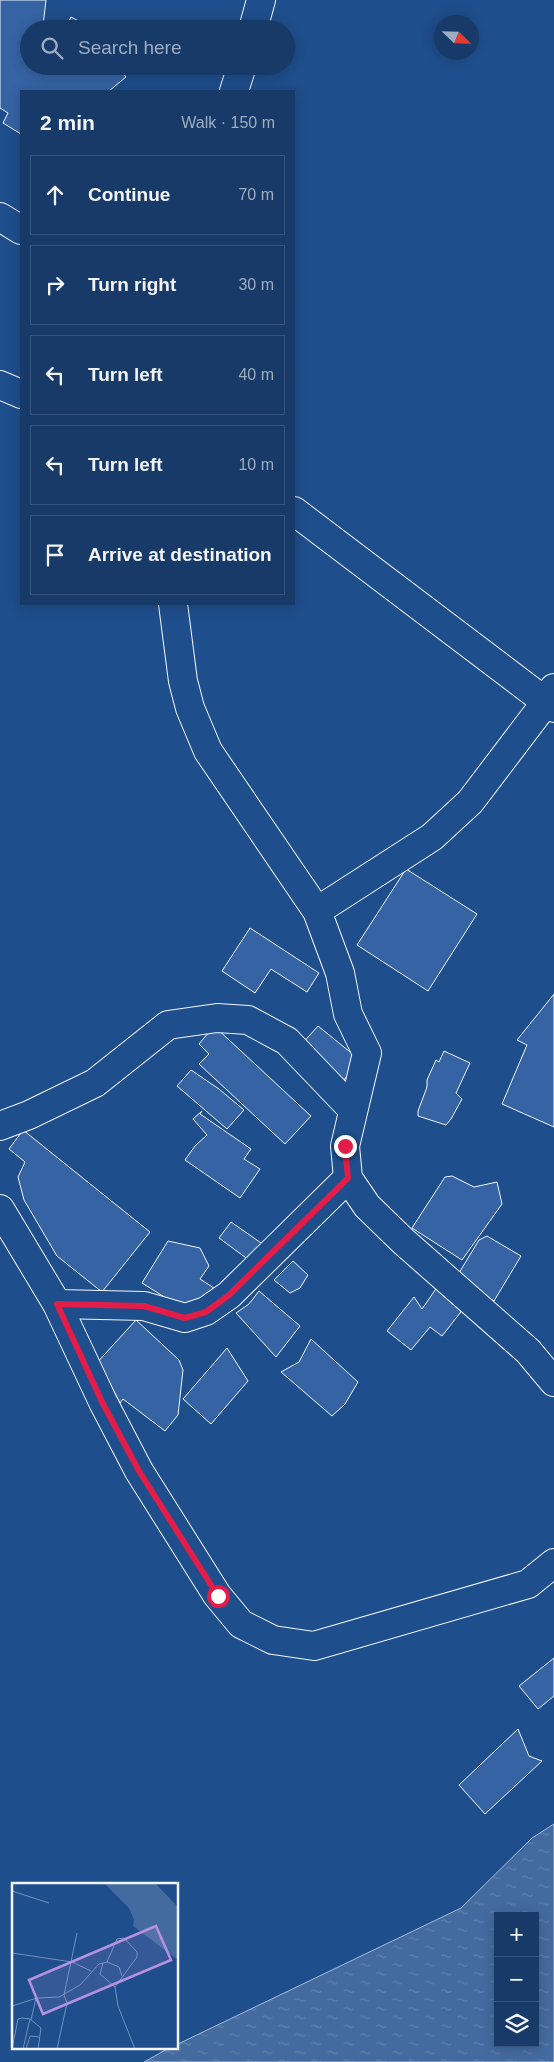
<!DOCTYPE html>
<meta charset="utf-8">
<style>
body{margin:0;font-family:Helvetica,sans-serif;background:#244571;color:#f1f3f6}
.controls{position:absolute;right:15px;bottom:15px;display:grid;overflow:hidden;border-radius:0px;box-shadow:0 2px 12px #0003}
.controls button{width:45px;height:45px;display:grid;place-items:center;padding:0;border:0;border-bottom:1px solid #36547d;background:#173a69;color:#f1f3f6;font:25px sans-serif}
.compass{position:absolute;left:434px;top:15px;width:45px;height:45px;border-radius:50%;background:#173a69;box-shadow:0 2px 12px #0003;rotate:113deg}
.stop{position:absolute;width:15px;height:15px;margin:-11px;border:4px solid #e11d48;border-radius:50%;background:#fff}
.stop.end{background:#e11d48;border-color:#fff;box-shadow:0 1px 5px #0008}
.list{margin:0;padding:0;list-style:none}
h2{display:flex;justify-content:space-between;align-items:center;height:65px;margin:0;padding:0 20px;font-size:21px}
h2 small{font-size:16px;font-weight:400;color:#9eadc0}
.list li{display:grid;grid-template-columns:32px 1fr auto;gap:15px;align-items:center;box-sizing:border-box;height:80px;margin:0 10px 10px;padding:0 10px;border:1px solid #36547d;border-radius:0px}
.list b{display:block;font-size:19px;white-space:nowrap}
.list em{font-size:16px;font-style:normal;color:#9eadc0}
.icon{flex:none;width:28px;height:28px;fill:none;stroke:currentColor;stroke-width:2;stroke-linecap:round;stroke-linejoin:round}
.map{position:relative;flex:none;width:554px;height:2062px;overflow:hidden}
.search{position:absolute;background:#173a69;box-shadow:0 2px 12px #0003;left:20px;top:20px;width:275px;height:55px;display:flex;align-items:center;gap:12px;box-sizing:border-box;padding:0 18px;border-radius:28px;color:#9eadc0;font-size:19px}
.panel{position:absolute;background:#173a69;box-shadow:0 2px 12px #0003;left:20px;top:90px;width:275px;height:515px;border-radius:0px}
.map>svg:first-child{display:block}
.water{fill:url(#water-ripples);stroke:#a8bbd7;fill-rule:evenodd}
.building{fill:#3563a3;stroke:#f2f6ff}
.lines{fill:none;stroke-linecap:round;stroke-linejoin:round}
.minor-casing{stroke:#f2f6ff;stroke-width:30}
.minor{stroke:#1f4e8c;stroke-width:28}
.route{stroke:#e11d48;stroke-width:6}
.inset-road{fill:none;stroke:#7391ba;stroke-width:1}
.view{fill:#b691df;fill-opacity:0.15;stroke:#b691df;stroke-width:2.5}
.inset-edge{fill:none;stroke:#f2f6ff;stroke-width:2.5}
</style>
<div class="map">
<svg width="554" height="2062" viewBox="0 0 554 2062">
<defs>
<pattern id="water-ripples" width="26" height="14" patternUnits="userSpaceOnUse" patternTransform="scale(1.25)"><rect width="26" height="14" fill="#446ba0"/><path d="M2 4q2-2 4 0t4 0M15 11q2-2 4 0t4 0" fill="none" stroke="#5f81ae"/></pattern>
</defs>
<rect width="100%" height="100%" fill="#1f4e8c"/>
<path class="water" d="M554,1824V2062H144L169,2048H178V2044L461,1908L532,1838ZM498,1916H535V2043H498Z"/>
<g class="building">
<path d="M0,0H46L43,26L48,29H29V66H117L126,77L109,91H21V134L3,123L8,113L0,108Z"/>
<path d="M71,17L94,29H65Z"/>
<path d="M406,869L477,914L428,991L357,945Z"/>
<path d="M250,928L319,973L307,992L271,969L255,993L222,971Z"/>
<path d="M554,994V1127L502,1104L527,1045L517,1040Z"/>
<path d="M214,1026L311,1116L285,1144L199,1064L209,1054L199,1044Z"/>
<path d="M318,1026L360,1060L343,1081L300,1046Z"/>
<path d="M444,1051L470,1063L456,1093L462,1099L451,1119L446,1125L418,1116V1111L427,1087V1080L436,1060L439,1062Z"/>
<path d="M191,1070L219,1089L244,1110L227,1129L177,1086Z"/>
<path d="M202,1111L200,1114L251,1149L244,1159L260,1169L240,1198L185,1160L195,1146L207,1135L193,1119Z"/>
<path d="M23,1130L150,1232L102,1292L57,1256L24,1200L18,1177L25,1162L9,1149Z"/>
<path d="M452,1176L474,1187L497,1182L502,1204L462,1260L412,1228L445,1177Z"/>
<path d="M231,1222L264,1245L253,1263L219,1238Z"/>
<path d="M487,1236L521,1256L494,1301L456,1278L479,1240Z"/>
<path d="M168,1241L200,1248L209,1266L200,1279L217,1290L199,1312L182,1308L142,1283Z"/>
<path d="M293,1261L308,1275L300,1288L290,1293L274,1280Z"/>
<path d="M440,1283L464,1308L442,1336L430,1327L411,1350L387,1331L414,1297L422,1309Z"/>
<path d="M259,1291L300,1326L276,1357L236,1313L249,1304Z"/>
<path d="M136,1320L179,1360L183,1370L178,1415L165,1431L123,1399L120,1403L106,1376L94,1366Z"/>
<path d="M311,1339L358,1382L345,1404L332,1416L281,1372L299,1362Z"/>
<path d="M227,1348L248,1381L211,1424L183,1399Z"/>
<path d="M554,1658V1696L538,1709L519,1686Z"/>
<path d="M518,1729L529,1756L542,1761L485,1814L459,1785Z"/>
</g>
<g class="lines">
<g class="minor-casing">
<g id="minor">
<path d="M253,29L261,0"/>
<path d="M234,91L242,66"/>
<path d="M0,217L21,230"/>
<path d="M0,385L21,394"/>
<path d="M294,511L554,708"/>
<path d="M173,604L183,681L190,708L208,751L317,911L340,973L348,1014L367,1053L345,1146L348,1178L367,1206L403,1241L528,1351L554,1382"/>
<path d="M317,911L432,837L470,802L546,702L554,688"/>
<path d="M0,1126L29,1115L95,1083L168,1025L217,1018L248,1020L287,1041L353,1110"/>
<path d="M0,1209L57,1304L103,1402L139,1471L217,1595L241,1624L273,1640L314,1646L528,1584L554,1563"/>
<path d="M57,1304L144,1306L185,1318L206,1311L229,1295L348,1178"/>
</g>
</g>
<use href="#minor" class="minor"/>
</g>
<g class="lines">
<path class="route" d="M218,1596L139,1471L102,1402L57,1304L144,1306L185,1318L206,1312L229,1295L348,1178L345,1146"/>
</g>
<g transform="translate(12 1883)">
<rect width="166" height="166" fill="#1f4e8c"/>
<path d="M92,0H143L166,24V77L121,43L122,37L117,25Z" fill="#446ba0"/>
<path class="inset-road" d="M0,8L37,20M0,70L60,79L79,88M95,79L107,84L110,93M91,80L88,91L103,104M0,123L25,115L47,114L68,102L87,81L95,79L105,56L112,55L125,69V74L103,104L106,123L123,166M19,137L24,115M0,166L6,136L10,135L18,136L29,145L26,166M11,166L18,136M14,166L18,153L27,154M45,166L55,120L52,112L65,50"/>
<path class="view" d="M144,43L159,77L31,131L17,97Z"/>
<rect width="166" height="166" class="inset-edge"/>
</g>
</svg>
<div class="controls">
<button>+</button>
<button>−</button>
<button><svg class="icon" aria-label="layers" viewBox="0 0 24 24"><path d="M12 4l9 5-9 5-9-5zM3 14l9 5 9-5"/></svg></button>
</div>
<svg class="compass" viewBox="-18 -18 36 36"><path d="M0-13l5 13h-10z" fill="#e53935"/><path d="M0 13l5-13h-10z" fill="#9eadc0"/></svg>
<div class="stop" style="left:218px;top:1596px"></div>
<div class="stop end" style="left:345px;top:1146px"></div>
<div class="search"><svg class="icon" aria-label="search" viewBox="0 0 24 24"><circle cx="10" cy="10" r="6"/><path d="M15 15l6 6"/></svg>Search here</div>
<section class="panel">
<h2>2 min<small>Walk · 150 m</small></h2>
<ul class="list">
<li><svg class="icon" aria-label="ahead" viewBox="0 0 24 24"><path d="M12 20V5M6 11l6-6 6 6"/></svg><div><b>Continue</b></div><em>70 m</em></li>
<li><svg class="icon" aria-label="right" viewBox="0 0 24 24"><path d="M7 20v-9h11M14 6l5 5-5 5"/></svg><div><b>Turn right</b></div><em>30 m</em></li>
<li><svg class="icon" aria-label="left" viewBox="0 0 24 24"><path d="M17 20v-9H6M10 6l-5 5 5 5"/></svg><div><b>Turn left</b></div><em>40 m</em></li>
<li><svg class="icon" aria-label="left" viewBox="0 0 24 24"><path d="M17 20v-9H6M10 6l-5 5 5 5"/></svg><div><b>Turn left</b></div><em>10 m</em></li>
<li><svg class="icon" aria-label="arrive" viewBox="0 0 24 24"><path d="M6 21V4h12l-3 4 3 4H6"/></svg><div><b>Arrive at destination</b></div></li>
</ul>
</section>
</div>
